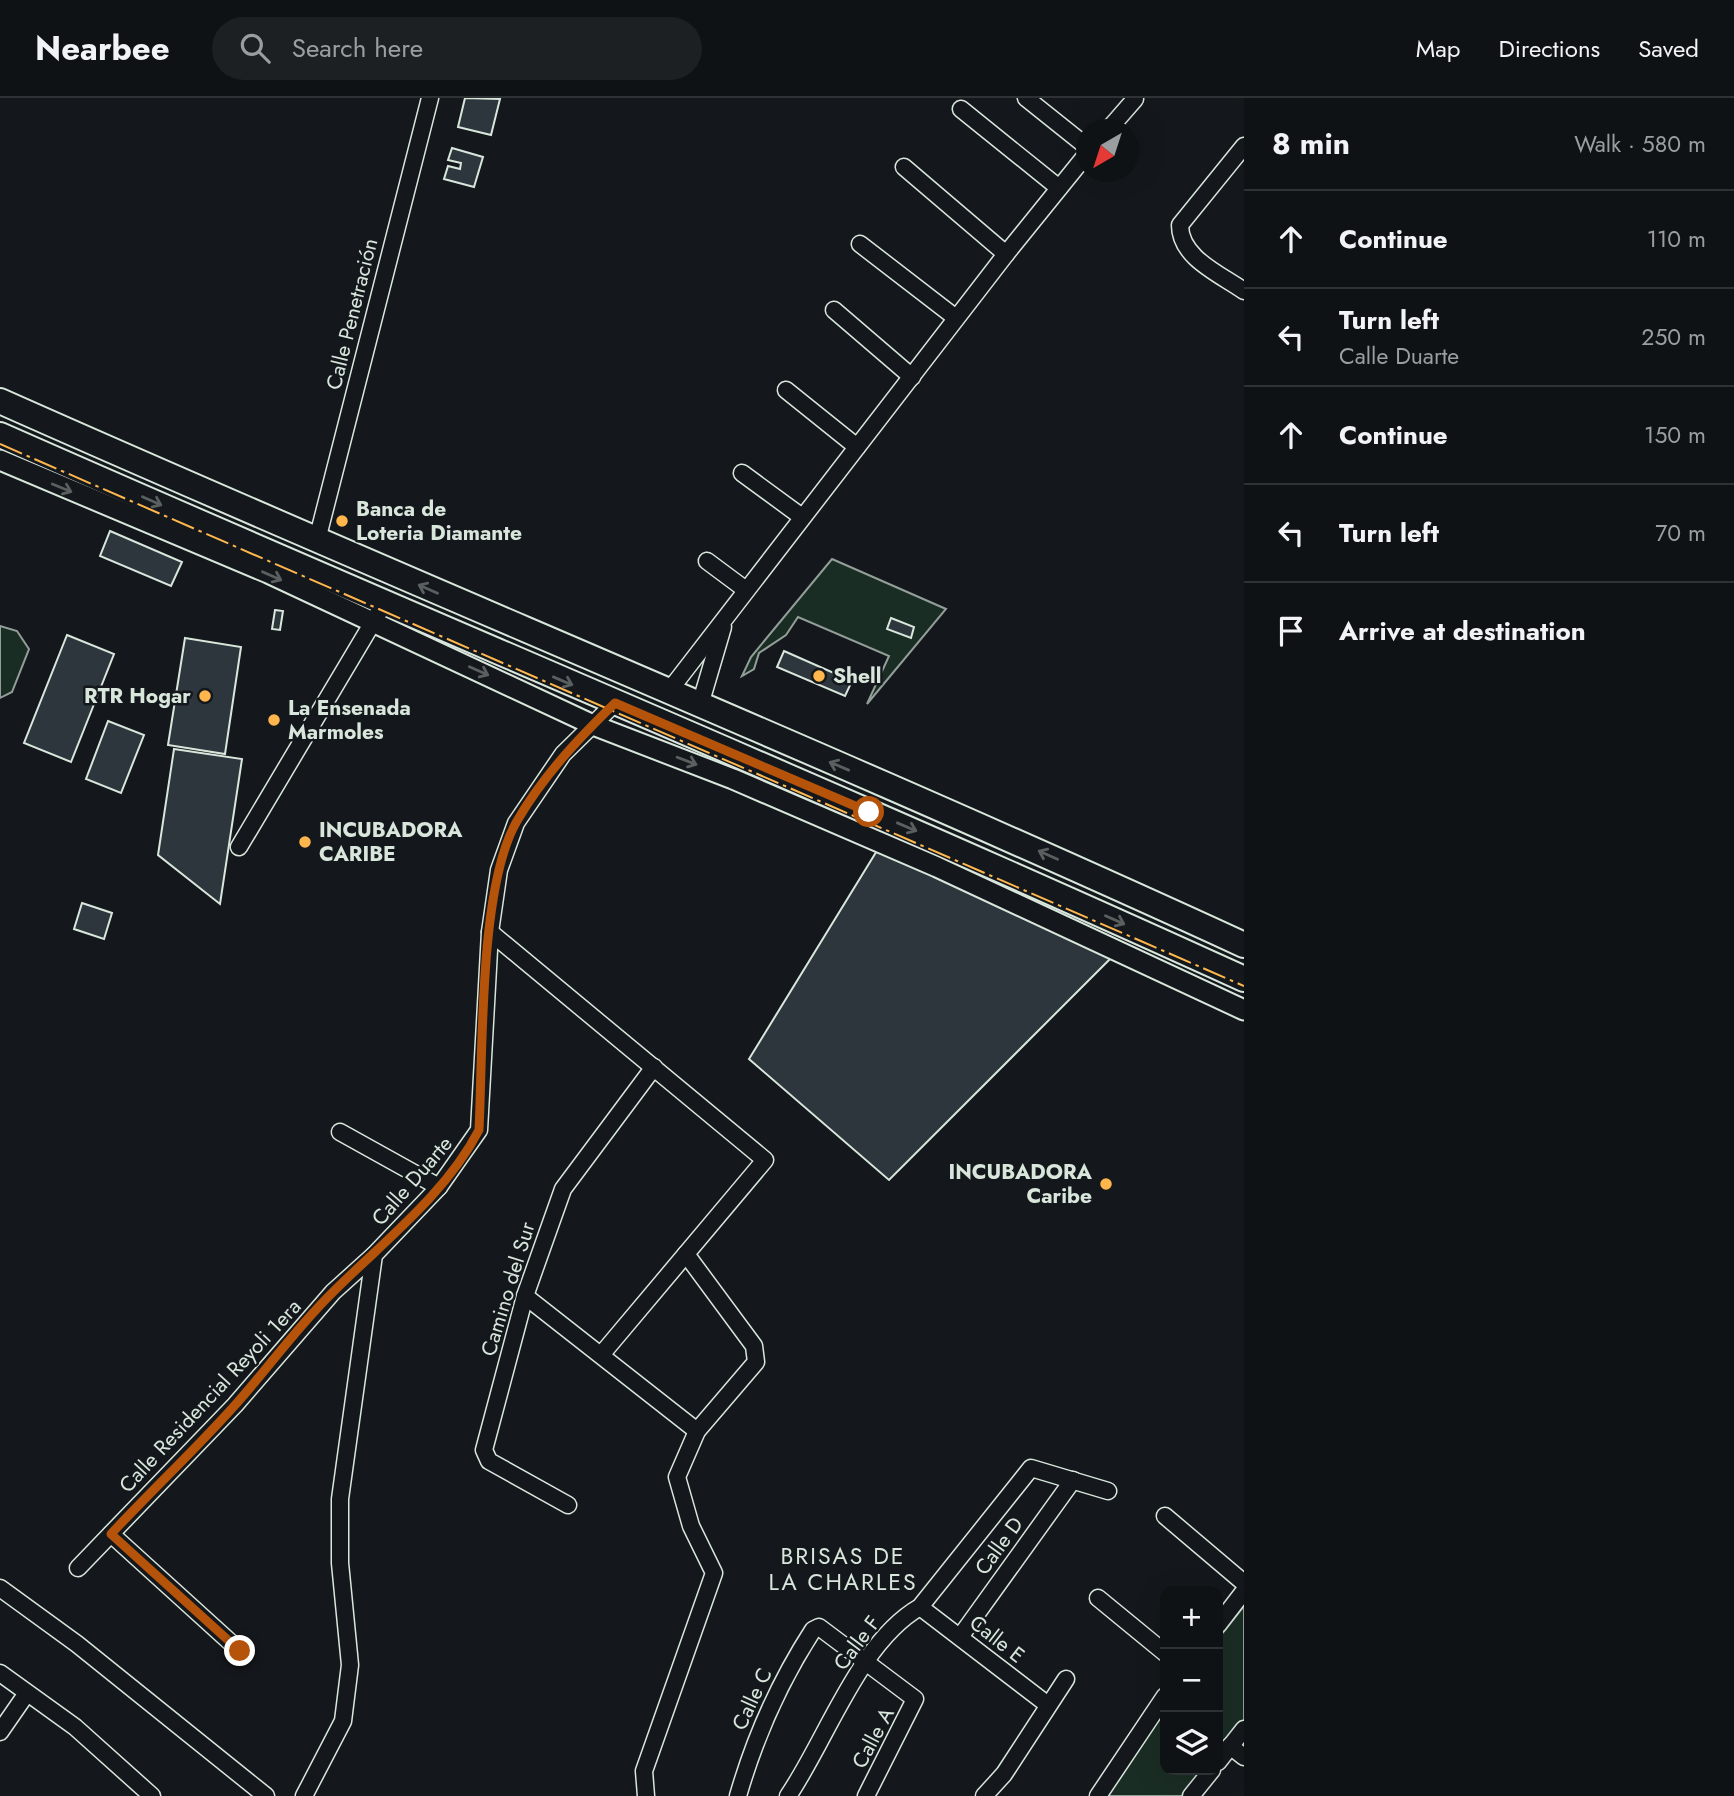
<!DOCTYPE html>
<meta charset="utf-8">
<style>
body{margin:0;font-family:Jost,sans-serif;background:#1d2022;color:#f1f3f6}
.controls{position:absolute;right:21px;bottom:21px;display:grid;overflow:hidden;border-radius:14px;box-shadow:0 7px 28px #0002}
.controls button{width:63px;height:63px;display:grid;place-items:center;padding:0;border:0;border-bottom:2px solid #2f3234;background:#0f1215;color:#f1f3f6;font:35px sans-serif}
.compass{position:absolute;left:1076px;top:21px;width:63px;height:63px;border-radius:50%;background:#0f1215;box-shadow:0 7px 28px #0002;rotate:219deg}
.stop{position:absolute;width:21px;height:21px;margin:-16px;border:5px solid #b45309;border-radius:50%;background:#fff}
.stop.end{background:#b45309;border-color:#fff;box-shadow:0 2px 7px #0008}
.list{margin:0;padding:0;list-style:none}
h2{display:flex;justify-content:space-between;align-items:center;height:91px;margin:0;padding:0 28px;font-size:30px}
h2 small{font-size:23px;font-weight:400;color:#9b9ea0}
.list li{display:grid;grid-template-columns:46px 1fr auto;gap:21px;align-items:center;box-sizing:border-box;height:98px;padding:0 28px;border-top:2px solid #2f3234}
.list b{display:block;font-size:26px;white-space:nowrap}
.list p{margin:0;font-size:23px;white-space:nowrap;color:#9b9ea0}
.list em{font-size:23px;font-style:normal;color:#9b9ea0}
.icon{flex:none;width:38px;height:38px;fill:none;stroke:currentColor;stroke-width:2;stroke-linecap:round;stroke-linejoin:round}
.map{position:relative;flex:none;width:1244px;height:1698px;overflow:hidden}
header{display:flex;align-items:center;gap:42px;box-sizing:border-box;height:98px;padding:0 35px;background:#0f1215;border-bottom:2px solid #2f3234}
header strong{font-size:33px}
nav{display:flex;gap:38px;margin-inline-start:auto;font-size:24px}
.search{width:490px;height:63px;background:#1d2022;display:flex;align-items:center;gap:18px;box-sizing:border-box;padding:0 24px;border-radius:38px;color:#9b9ea0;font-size:26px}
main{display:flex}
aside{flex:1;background:#0f1215}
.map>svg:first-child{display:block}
.green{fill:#1a2d24;stroke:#939e99;stroke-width:2}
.building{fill:#2c363c;stroke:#d8e6dc;stroke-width:2}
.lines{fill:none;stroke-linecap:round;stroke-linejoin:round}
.minor-casing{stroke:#d8e6dc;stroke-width:19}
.tertiary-casing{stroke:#d8e6dc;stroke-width:23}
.primary-casing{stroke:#d8e6dc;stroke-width:28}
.minor{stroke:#14181c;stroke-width:16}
.tertiary{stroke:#14181c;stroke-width:19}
.primary{stroke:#14181c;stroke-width:24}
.power{stroke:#ffb74d;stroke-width:2;stroke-dasharray:24 5 3.5 5;stroke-linecap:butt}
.oneway{stroke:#59605f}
.route{stroke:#b45309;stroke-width:9}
.poi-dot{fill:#ffb74d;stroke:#14181c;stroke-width:2.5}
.labels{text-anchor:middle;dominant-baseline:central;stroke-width:5;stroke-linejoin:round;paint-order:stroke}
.street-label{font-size:21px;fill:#d8e6dc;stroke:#14181c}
.poi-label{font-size:21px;font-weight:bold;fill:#d8e6dc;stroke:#14181c;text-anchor:start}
.neighbourhood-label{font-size:23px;letter-spacing:2px;fill:#d8e6dc;stroke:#14181c}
</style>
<header>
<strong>Nearbee</strong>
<div class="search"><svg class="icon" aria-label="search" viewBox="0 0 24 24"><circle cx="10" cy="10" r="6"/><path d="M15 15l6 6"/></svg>Search here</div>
<nav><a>Map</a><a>Directions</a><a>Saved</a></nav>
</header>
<main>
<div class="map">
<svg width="1244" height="1698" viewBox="0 0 1244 1698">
<rect width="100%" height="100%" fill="#14181c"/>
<g class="green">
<path d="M832,461L946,511L867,606L889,558L798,519L786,537L759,555L754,571L742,578L751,559Z"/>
<path d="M0,528L17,533L29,551L12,594L0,600Z"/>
<path d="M1244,1508V1622L1218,1656V1541Z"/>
<path d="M1165,1610V1672H1205L1185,1698H1104Z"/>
</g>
<g class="building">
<path d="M465,0L500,1L491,37L458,29Z"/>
<path d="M452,50L483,59L474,89L444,81L448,68L460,71L461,65L448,62Z"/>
<path d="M110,433L182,464L171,488L100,458Z"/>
<path d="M275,512L283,513L280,532L272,531Z"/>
<path d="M891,520L914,529L911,540L887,531Z"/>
<path d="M67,537L114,556L71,664L24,645Z"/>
<path d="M185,540L241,549L225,656L168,647Z"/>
<path d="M784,553L852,583L845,598L777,569Z"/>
<path d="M108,623L144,637L121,695L86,681Z"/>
<path d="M174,651L242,661L220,806L158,757Z"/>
<path d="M878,751L1113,858L889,1082L749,961Z"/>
<path d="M82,805L112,815L104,841L74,831Z"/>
</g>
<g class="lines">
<g class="minor-casing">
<g id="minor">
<path d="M1026,0L1086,48"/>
<path d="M961,11L1059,90"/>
<path d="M1108,32L1135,1"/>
<path d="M1244,48L1180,127C1180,160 1220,176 1244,193"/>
<path d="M904,69L1006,156"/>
<path d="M860,146L956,220"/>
<path d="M834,212L912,279"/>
<path d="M786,292L857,349"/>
<path d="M742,375L802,419"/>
<path d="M317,442L430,0"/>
<path d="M707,463L746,492"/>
<path d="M669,593L1006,156L1086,57"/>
<path d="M700,607L723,529"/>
<path d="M239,749L379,514"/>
<path d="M490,834L765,1062L601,1257"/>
<path d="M340,1034L439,1089"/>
<path d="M525,1198L697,1333"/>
<path d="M568,1407L489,1363L484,1352L525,1198L563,1091L654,969"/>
<path d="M1165,1418L1244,1485"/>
<path d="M111,1436L240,1553"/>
<path d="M78,1470L235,1307L333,1194L374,1157"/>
<path d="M0,1490L77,1546L266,1698"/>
<path d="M1098,1500L1165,1555"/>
<path d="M920,1509L1048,1607"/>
<path d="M1218,1527L1244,1493"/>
<path d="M960,1539L1073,1382"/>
<path d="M0,1575L75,1629L152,1698"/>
<path d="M0,1634L27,1595"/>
<path d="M1230,1648L1244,1659"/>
<path d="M1218,1664L1244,1631"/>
<path d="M304,1698L343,1623L350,1567L340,1465V1401L374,1157L439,1089L479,1032L490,834L499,772L516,725L563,656L615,605"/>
<path d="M646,1698L644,1673L714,1475L691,1428L677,1379L697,1333L756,1264L754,1248L686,1156"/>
<path d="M738,1698C755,1639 780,1583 813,1532L819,1529L915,1601L866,1698"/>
<path d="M788,1698C827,1641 859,1544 920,1509L1031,1370L1108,1393"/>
<path d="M984,1698L1004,1676L1066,1581"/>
<path d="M1098,1698L1165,1598"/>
<path d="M1191,1698L1212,1672"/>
</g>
</g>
<g class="tertiary-casing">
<path id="tertiary" d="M0,362L268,475L593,627L733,681L937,769L1244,912"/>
</g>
<g class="primary-casing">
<g id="primary">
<path d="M0,303C413,487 833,658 1244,847"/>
<path d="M0,337C414,520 832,693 1244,881"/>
</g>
</g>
<use href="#minor" class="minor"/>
<use href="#tertiary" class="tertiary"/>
<use href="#primary" class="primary"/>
<path class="power" d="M0,346L1244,888"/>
</g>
<defs><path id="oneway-shaft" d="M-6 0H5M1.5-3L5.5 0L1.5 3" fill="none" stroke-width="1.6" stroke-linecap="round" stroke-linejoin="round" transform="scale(1.75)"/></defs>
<g class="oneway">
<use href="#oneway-shaft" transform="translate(62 390) rotate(22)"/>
<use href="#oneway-shaft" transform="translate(152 403) rotate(24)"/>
<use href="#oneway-shaft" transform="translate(272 478) rotate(24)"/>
<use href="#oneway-shaft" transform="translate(428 491) rotate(-156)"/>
<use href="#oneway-shaft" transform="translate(479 573) rotate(24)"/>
<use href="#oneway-shaft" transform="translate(563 583) rotate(23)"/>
<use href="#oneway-shaft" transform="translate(687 663) rotate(21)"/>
<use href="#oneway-shaft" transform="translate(839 668) rotate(-157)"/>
<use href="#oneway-shaft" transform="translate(907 729) rotate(23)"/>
<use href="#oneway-shaft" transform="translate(1048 757) rotate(-156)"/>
<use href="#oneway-shaft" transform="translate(1115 822) rotate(24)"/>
</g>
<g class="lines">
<path class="route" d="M240,1553L111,1436C152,1392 196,1351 236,1306C269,1269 298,1228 333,1194C384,1143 445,1097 479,1032C483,954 479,787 517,723C543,678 578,641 615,605L869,714"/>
</g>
<g class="poi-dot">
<circle cx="342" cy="423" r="7"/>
<circle cx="819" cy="578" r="7"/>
<circle cx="205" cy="598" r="7"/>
<circle cx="274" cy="622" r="7"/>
<circle cx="305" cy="744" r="7"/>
<circle cx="1106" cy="1086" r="7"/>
</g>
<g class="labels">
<g class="street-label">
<text transform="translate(352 216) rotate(-76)">Calle Penetración</text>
<text transform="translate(412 1083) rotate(-49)">Calle Duarte</text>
<text transform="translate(508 1191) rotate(-73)">Camino del Sur</text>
<text transform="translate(210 1298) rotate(-47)">Calle Residencial Reyoli 1era</text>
<text transform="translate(999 1448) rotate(-54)">Calle D</text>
<text transform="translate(997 1541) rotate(38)">Calle E</text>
<text transform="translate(857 1545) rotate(-53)">Calle F</text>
<text transform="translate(752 1601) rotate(-65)">Calle C</text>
<text transform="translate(873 1640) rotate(-62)">Calle A</text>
</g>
<g class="poi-label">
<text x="356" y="411">Banca de<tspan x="356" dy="24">Loteria Diamante</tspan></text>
<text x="833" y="578">Shell</text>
<text x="191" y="598" text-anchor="end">RTR Hogar</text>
<text x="288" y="610">La Ensenada<tspan x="288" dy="24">Marmoles</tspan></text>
<text x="319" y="732">INCUBADORA<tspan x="319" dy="24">CARIBE</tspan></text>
<text x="1092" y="1074" text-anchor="end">INCUBADORA<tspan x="1092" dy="24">Caribe</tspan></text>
</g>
<g class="neighbourhood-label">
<text x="843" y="1458">BRISAS DE<tspan x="843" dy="26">LA CHARLES</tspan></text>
</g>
</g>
</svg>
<div class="controls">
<button>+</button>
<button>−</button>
<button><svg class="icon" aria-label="layers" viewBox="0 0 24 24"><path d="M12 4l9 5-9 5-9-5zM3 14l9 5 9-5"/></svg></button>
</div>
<svg class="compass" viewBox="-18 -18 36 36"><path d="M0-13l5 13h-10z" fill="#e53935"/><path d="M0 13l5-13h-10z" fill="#9b9ea0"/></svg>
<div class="stop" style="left:869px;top:714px"></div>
<div class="stop end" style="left:240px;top:1553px"></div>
</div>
<aside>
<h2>8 min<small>Walk · 580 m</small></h2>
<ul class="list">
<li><svg class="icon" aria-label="ahead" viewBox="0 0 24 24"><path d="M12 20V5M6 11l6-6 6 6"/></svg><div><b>Continue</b></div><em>110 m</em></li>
<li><svg class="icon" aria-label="left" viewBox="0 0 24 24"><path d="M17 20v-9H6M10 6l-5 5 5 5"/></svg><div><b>Turn left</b><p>Calle Duarte</p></div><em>250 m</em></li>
<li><svg class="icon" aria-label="ahead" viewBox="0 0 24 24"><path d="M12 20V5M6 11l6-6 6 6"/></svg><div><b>Continue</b></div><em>150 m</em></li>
<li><svg class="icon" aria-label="left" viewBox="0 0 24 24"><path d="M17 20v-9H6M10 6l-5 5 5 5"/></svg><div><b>Turn left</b></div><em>70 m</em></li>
<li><svg class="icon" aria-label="arrive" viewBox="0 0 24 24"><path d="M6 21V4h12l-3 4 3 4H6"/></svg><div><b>Arrive at destination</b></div></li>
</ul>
</aside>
</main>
